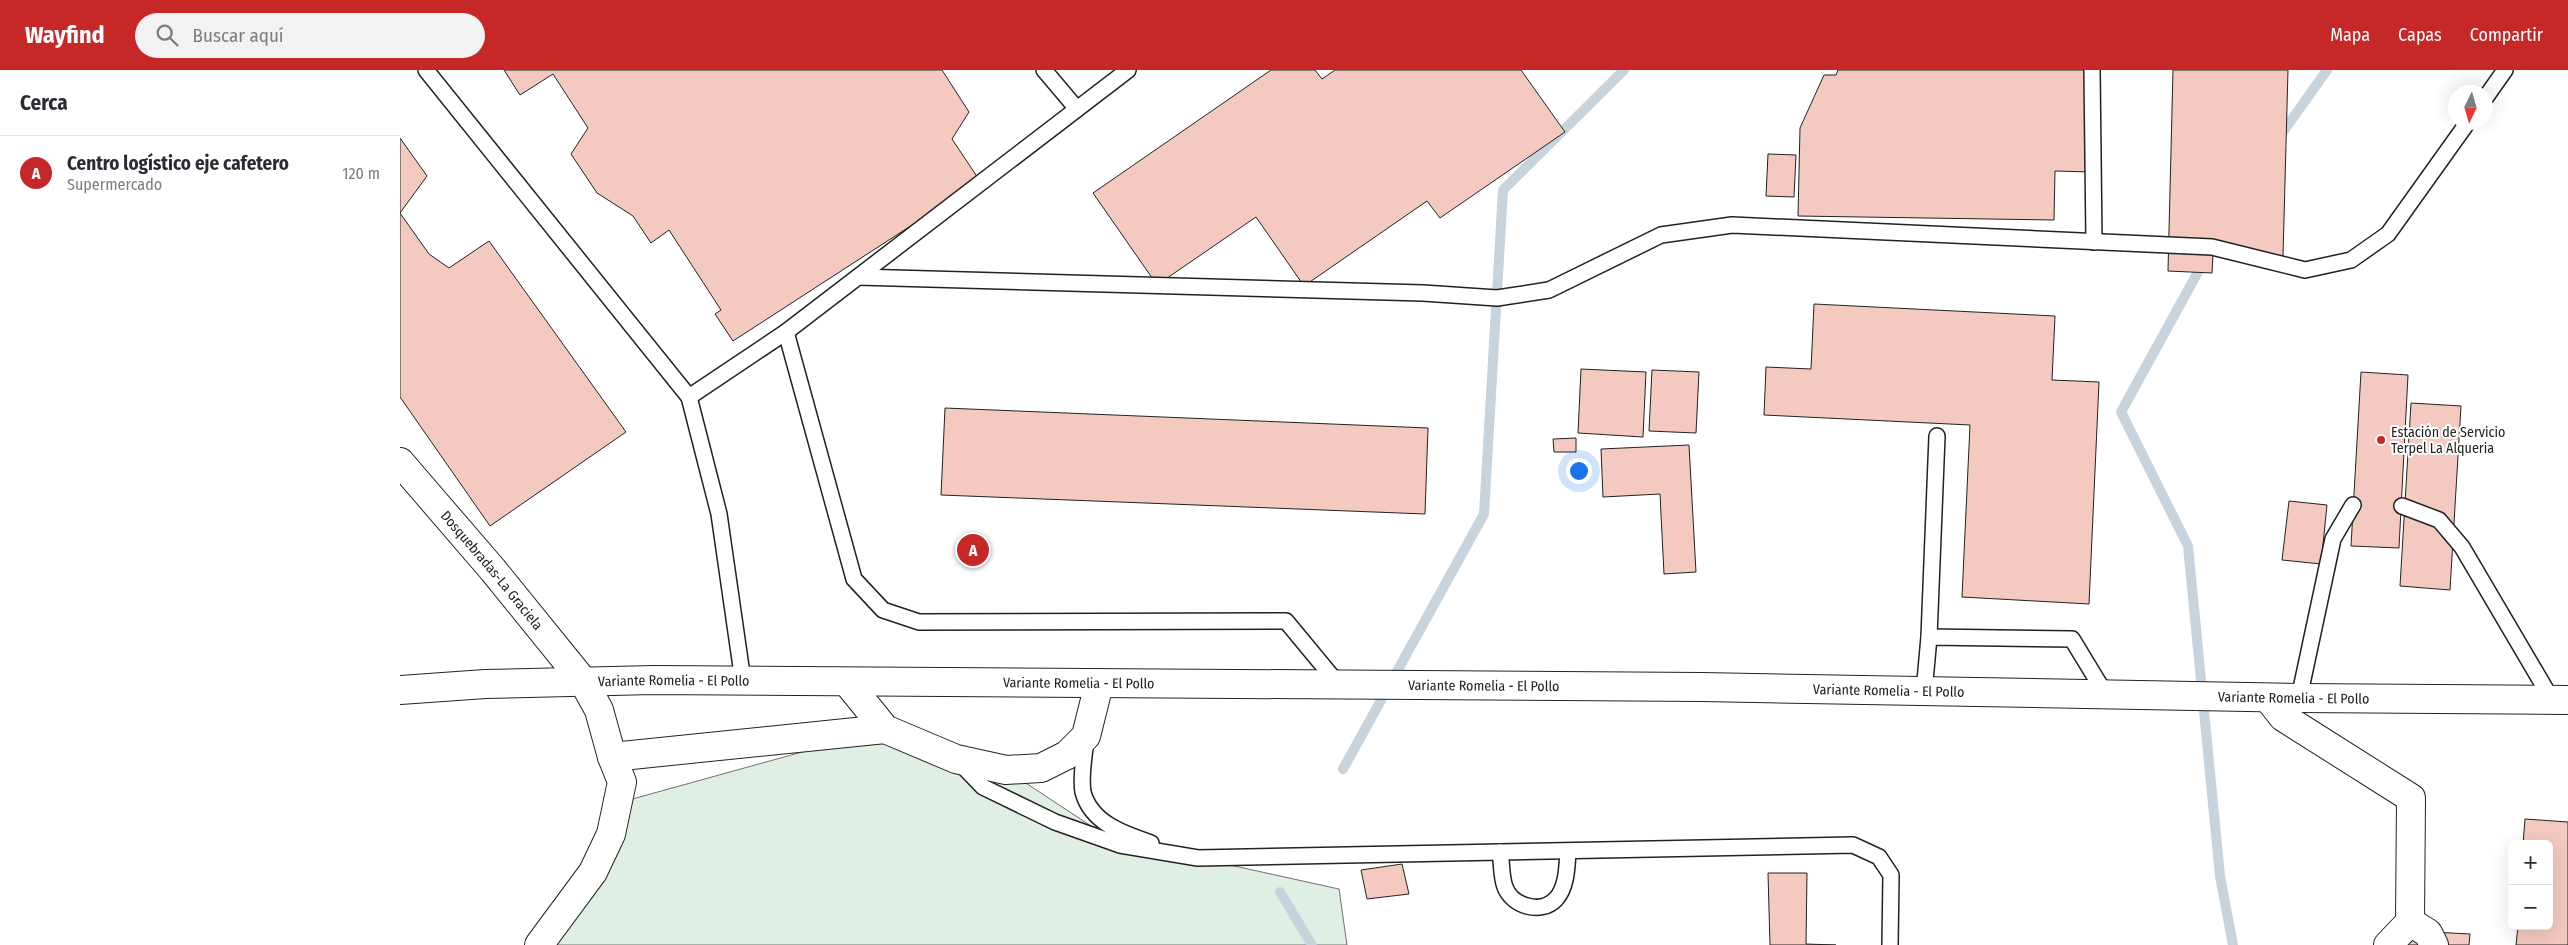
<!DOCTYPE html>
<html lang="es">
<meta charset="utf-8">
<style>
body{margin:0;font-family:"Fira Sans Condensed",sans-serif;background:#f2f2f3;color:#2b2b33}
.controls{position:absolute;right:15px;bottom:15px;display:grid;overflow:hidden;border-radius:8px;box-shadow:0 5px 20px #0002}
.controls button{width:45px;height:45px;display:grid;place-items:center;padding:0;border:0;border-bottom:1px solid #e1e1e2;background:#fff;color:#2b2b33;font:25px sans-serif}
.compass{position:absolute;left:2048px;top:15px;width:45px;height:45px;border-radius:50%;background:#fff;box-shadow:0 5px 20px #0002;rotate:185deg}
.you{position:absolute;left:1178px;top:400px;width:18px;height:18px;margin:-12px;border:4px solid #fff;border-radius:50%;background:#1a73e8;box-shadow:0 0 0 8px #1a73e833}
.badge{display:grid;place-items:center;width:32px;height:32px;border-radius:50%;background:#c62828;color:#fff;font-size:16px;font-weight:700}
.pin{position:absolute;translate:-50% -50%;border:2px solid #fff;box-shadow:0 1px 5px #0006}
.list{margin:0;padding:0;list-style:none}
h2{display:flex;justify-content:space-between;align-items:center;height:65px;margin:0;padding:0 20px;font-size:21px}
h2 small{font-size:16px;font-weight:400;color:#7c7c81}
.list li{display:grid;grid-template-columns:32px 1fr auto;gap:15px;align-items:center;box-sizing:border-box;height:75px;padding:0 20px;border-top:1px solid #e1e1e2}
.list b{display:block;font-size:19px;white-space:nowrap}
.list p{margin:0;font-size:16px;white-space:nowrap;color:#7c7c81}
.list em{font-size:16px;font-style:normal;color:#7c7c81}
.icon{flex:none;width:28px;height:28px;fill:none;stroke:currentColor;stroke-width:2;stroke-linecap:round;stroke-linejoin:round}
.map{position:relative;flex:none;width:2168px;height:875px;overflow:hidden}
header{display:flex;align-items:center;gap:30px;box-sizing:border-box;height:70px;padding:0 25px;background:#c62828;color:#fff}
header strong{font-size:24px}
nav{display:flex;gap:28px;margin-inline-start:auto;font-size:18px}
.search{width:350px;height:45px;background:#f2f2f3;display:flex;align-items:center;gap:12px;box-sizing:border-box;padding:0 18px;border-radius:28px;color:#7c7c81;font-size:19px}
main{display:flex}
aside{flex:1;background:#fff}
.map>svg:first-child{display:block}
.green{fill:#e0efe3;stroke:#6f6f6f}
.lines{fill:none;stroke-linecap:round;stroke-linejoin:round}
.stream{stroke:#c7d3dd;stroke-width:10}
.building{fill:#f3c9c0;stroke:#222}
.lane-casing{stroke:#222;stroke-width:18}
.street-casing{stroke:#222;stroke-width:30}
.highway-casing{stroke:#222;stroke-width:30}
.lane{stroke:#fff;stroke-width:15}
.street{stroke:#fff;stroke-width:28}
.highway{stroke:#fff;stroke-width:28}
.poi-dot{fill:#c62828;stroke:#fff;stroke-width:2}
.labels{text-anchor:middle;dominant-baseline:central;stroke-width:4;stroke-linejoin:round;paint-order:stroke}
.poi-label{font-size:14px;fill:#222;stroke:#fff;text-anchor:start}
.street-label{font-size:14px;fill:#222;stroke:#fff}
</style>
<header>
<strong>Wayfind</strong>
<div class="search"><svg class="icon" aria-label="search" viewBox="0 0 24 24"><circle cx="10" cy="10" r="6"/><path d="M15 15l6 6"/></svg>Buscar aquí</div>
<nav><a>Mapa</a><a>Capas</a><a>Compartir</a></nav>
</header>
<main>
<aside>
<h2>Cerca<small></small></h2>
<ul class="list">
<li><span class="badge">A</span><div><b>Centro logístico eje cafetero</b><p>Supermercado</p></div><em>120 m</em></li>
</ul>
</aside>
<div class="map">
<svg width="2168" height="875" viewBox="0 0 2168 875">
<rect width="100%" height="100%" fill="#fff"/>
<path class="green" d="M485,659L606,700L720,775L798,788L939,819L947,875H139L218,733Z"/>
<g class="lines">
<g class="stream">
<path d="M1880,66L1927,0"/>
<path d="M1804,191L1721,342L1788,476L1820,806L1833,875"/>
<path d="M943,699L1084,444L1103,120L1224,0"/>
<path d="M880,822L912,875"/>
</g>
</g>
<g class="building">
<path d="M104,0H542L569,42L552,69L580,111L333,271L315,244L321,240L269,160L251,173L233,146L197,123L171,84L188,58L153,4L120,25Z"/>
<path d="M871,0H915L922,9L935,0H1121L1165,62L1040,148L1027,131L904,216L856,147L757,215L693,123Z"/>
<path d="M1438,0H1696L1692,102L1655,101L1654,150L1398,146L1400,58L1424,5H1436Z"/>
<path d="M1773,0H1888L1883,186L1813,183L1812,203L1768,201Z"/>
<path d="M0,68L27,106L0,143Z"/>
<path d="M1368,84L1396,85L1394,127L1366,126Z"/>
<path d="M0,143L29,184L49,198L89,171L226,362L90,456L0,327Z"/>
<path d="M1414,234L1655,246L1652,310L1699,312L1689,534L1562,527L1570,355L1364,345L1366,297L1411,299Z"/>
<path d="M1181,299L1246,302L1243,367L1178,363Z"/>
<path d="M1252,300L1299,302L1296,363L1249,361Z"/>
<path d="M1961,302L2008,305L1999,478L1951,476Z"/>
<path d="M2011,333L2061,336L2050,520L2000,516Z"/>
<path d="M545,338L1028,358L1025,444L541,425Z"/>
<path d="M1176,368V382H1154L1153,369Z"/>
<path d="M1289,375L1296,502L1264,504L1260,424L1203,427L1201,379Z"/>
<path d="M1889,431L1927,435L1921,494L1882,490Z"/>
<path d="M2125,749L2168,752V875H2116L2118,856H2149V774H2123Z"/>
<path d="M1002,794L1009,824L967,829L961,800Z"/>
<path d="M1368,803H1407L1406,874L1436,875H1370Z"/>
<path d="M1995,860L2070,864L2069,875H1994Z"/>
</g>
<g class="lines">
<g class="lane-casing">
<g id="lane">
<path d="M26,0L289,327L319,444L343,611"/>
<path d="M644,0L677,39"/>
<path d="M1692,0L1694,172"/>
<path d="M2086,27L2105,0"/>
<path d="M458,207L1023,223L1097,228L1149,220L1261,165L1332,155L1812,177L1905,200L1951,190L1988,164L2068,52"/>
<path d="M386,262L454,509L483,540L519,552L886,551L939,615"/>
<path d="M289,327L386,262L728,0"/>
<path d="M2002,436L2039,450L2062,477L2152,630"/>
<path d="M1529,567L1537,366"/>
<path d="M1524,622L1529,567L1672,569L1706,625"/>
<path d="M1899,628L1933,469L1953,435"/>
<path d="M686,667C685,684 680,706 683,722C691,753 724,764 751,773"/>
<path d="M559,692L583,717L655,752L720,775L798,788L1453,775L1479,787L1491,805L1490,875"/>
<path d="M1100,782C1102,793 1101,807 1105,817C1112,836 1141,845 1156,829C1167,817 1167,796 1168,781"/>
</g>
</g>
<g class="street-casing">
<g id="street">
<path id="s1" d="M0,392L93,500L183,611L199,640L212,687L222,712L211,764L193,802L139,875"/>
<path d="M447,612L485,659L556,689L606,700L641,698L667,685L686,666L699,614"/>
<path d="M1868,628L1883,647L2011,728L2010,852L1988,875"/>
<path d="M212,687L485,659"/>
<path d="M2010,852L2028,863L2034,875"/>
</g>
</g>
<g class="highway-casing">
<g id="highway">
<path id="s2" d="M0,620L85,614L253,610L1302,617L1899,628L2168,630"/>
</g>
</g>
<use href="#lane" class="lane"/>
<use href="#street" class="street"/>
<use href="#highway" class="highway"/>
</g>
<circle class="poi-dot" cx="1981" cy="370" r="5"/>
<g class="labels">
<g class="poi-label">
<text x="1991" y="362">Estación de Servicio<tspan x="1991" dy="16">Terpel La Alqueria</tspan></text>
</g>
<g class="street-label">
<text stroke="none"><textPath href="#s1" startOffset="142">Dosquebradas-La Graciela</textPath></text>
<text stroke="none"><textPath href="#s2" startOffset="274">Variante Romelia - El Pollo</textPath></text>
<text stroke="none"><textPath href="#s2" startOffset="679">Variante Romelia - El Pollo</textPath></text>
<text stroke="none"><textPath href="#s2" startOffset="1084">Variante Romelia - El Pollo</textPath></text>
<text stroke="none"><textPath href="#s2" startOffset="1489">Variante Romelia - El Pollo</textPath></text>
<text stroke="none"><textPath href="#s2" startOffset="1894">Variante Romelia - El Pollo</textPath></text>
</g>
</g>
</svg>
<div class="controls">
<button>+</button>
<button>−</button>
</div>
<svg class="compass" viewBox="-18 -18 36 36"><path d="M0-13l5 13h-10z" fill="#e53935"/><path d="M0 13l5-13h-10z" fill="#7c7c81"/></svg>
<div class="you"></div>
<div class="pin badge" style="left:573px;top:480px">A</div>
</div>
</main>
